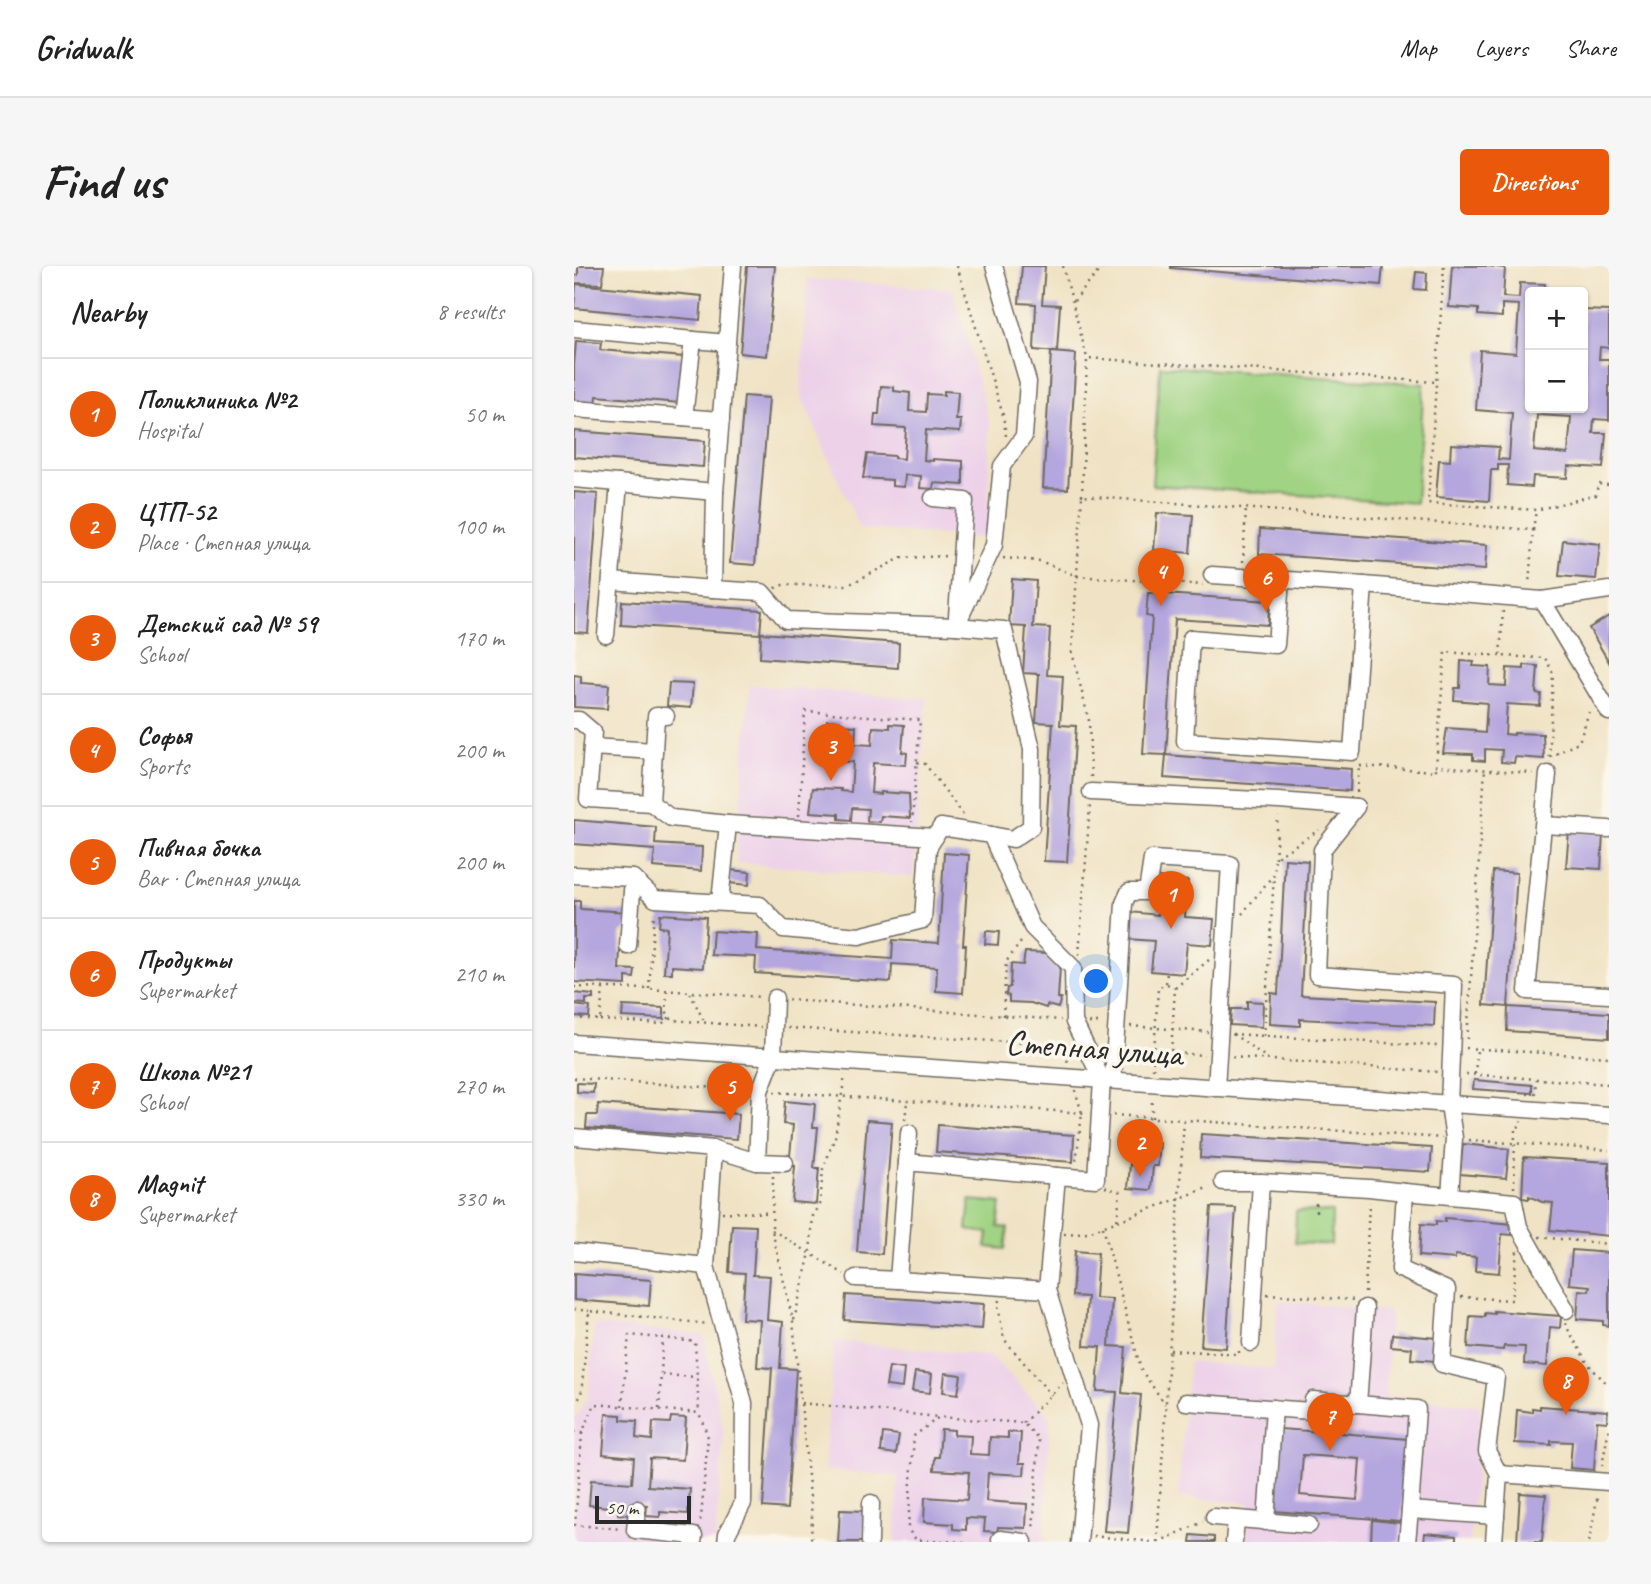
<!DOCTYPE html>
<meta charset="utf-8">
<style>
body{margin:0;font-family:Caveat,sans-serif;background:#f6f6f6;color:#222}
.controls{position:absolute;right:21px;top:21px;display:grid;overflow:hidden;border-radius:7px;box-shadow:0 2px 5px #0004}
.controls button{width:63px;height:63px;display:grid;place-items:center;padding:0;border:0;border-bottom:2px solid #e0e0e0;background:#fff;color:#222;font:35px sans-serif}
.scale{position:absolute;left:21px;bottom:18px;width:96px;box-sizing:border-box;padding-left:7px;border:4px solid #2b2b2b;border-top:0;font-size:19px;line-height:24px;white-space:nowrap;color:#2b2b2b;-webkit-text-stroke:5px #fbf7ec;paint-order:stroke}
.you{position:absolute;left:523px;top:716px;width:24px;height:24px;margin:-18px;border:5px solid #fff;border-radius:50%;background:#1a73e8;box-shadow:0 0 0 10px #1a73e833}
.badge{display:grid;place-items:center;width:46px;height:46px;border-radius:50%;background:#ea580c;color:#fff;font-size:23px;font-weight:700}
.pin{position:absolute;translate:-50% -58px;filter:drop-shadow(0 2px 4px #0008)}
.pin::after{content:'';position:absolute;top:37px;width:24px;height:21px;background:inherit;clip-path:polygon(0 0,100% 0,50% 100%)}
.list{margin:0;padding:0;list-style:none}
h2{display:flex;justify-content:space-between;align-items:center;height:91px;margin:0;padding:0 28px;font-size:30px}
h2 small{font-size:23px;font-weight:400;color:#767676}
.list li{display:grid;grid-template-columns:46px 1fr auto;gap:21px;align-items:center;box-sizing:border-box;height:112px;padding:0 28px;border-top:2px solid #e0e0e0}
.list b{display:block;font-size:26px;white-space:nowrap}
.list p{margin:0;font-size:23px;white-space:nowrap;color:#767676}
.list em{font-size:23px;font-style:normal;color:#767676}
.map{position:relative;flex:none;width:1035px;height:1276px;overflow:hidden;border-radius:7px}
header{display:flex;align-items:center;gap:42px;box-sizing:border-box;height:98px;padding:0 35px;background:#fff;border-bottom:2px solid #e0e0e0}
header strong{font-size:33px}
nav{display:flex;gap:38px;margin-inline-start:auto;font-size:24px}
.intro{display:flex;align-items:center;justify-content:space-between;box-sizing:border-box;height:168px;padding:0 42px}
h1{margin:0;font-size:49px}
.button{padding:18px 32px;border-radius:7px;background:#ea580c;color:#fff;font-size:24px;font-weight:700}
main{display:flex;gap:42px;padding:0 42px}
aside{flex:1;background:#fff;border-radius:7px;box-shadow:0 2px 5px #0004}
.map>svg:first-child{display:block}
.built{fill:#edd1e9}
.green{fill:#a0d383;stroke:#667f57;stroke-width:2}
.building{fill:#b4a6de;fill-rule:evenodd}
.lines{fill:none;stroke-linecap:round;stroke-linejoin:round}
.minor-casing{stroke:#706b61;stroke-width:19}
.path{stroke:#706b61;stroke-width:2.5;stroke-dasharray:2 5;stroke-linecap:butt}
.minor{stroke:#fff;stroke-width:16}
.labels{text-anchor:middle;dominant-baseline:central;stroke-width:7;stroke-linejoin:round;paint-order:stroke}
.street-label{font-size:35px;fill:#2b2b2b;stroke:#fbf7ec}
</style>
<header>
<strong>Gridwalk</strong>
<nav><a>Map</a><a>Layers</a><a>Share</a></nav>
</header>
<div class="intro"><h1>Find us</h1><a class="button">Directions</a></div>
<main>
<aside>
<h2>Nearby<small>8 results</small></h2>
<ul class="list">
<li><span class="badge">1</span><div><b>Поликлиника №2</b><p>Hospital</p></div><em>50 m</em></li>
<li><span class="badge">2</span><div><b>ЦТП-52</b><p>Place · Степная улица</p></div><em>100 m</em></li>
<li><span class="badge">3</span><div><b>Детский сад № 59</b><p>School</p></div><em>170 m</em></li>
<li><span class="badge">4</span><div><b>Софья</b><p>Sports</p></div><em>200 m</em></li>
<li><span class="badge">5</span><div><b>Пивная бочка</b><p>Bar · Степная улица</p></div><em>200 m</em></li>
<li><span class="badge">6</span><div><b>Продукты</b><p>Supermarket</p></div><em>210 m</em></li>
<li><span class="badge">7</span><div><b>Школа №21</b><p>School</p></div><em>270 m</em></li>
<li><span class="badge">8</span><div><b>Magnit</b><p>Supermarket</p></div><em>330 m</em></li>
</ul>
</aside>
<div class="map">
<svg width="1035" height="1276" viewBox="0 0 1035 1276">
<rect width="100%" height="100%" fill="#fbf7ec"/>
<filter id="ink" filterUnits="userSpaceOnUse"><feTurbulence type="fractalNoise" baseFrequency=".0143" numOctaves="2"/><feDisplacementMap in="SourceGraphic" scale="14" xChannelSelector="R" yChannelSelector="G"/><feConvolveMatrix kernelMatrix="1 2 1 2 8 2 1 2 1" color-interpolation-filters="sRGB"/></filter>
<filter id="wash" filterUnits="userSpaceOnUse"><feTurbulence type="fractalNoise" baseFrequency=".00686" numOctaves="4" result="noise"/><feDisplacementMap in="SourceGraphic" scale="28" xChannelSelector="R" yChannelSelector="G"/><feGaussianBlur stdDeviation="1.57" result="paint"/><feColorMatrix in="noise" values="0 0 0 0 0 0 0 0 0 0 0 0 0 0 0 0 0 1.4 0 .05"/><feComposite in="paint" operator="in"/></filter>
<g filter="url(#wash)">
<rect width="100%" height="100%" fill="#f0e3c5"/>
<g class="built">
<path d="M233,13L379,23L416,160L413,272L286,263L227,130Z"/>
<path d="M176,419L353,433L339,611L162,597Z"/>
<path d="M704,1035L817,1045L811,1130L907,1139L896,1276H673L676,1237L604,1231L615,1096L699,1103Z"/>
<path d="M20,1059L129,1069L150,1166L141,1276H0V1167L1,1153L14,1131Z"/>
<path d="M260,1075L417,1090L476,1151L470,1276H321L324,1210L250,1204Z"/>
</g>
<g class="green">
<path d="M586,100L850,118L842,237L578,219Z"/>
<path d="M396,934L427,937L424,961L434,962L431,983L412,981L414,967L393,964Z"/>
<path d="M722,945L758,946L757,979L721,977Z"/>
</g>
<g id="blocks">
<g class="building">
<path d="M4,0H30L28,18L0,17V10L4,9Z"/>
<path d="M173,0H201L193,90L166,87Z"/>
<path d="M448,0H471L468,38L486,39L483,86L460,84L462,38L445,37Z"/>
<path d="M597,0H809L807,19L597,2Z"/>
<path d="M878,0H913L931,2L929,31L945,32L946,17L971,18L970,26H956V142H1009V44L1035,45V82L1026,81L1025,93H1035V154L1020,153L1019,167H1032L1029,202L994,200L993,212L959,210L958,221L933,219L934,199H924V204H917L915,235L862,231L865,194L876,195L877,178L925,181L924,193L935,194L938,147L902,144L906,84L942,87L945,39L928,38V51L904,49V43L875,41ZM963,149L997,151L994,188L960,185Z"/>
<path d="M842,6L853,7L852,24L840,23Z"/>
<path d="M2,18L128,30L126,54L0,42Z"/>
<path d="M2,75L27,77L26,84L110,91L106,137L23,130L22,139L0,137V99Z"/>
<path d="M477,86L502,88L494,223L469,222Z"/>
<path d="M307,120L320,121V125L336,127L335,145L352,146L353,128L370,129V125L384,126L382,154H387L386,166L352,164L350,194L359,195V193L389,195V219L360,217L359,223L346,222L347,210L331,209L330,221L318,220V214L289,212L293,188L320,190V192L330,193L332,162L300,160L301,148H305Z"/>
<path d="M170,130L195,132L181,299L156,297Z"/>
<path d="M0,165L131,175L129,201L0,191Z"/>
<path d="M0,226L24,228L14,367L0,366Z"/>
<path d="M583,247L619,249L616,287L580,284Z"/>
<path d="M686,263L913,279L911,304L685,288Z"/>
<path d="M989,274L1026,278L1022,313L985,310Z"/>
<path d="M438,313L462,315L459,361L476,362L473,409L489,410L486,459L502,460L493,596L470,595L479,457L462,456L465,408L449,407L452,361L435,360Z"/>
<path d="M574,327L695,335L694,359L601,353L592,489L569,488L578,351L572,350Z"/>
<path d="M48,335L188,344L186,368L47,359Z"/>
<path d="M1035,350V396L1015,362Z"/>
<path d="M187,367L325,377L324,402L186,392Z"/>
<path d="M887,395L900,396L899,400L916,401L915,419L932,420L933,402L950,403V399L964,400L962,427L967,428L966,440L933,438L931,468L940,469V467L969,468L970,493L941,491L940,497L927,496L928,484L911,483V495L899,494V488L869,487L873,462L901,464V466L911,467L913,437L880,434L881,422H886Z"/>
<path d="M0,409L7,410V417L35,419L33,443L0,441Z"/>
<path d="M95,417L119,418L117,442L93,440Z"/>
<path d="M253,454L266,455L265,459L282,460L281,478L298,479L299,461L316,462V458L330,459L328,486L333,487L332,499L299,497L297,527L306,528V526L335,528L336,552L307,550L306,556L293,555L294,543L278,542L277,554L265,553V548L236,546L239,522L267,523V525L277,526L279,496L246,494L247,481H252Z"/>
<path d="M592,489L777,503L776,525L590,512Z"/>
<path d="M0,554L82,561L81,578L128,581L127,605L79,601L81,584L0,578Z"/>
<path d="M995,565L1029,567L1027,603L992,601Z"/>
<path d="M370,587L395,589L389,679H392L389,727L362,725L363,701L318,698L317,716L181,707L182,691L137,689L139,665L184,668L183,684L318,693L319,674L365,677Z"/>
<path d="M711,593L734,595L727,729L861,736L860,760L726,753V760L696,758L697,727L704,728Z"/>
<path d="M156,604L176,606L175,619L155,617Z"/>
<path d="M919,605L943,607L934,741L910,739Z"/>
<path d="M586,612L614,615L611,651L640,653L638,679L613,677L610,708L577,705L580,675L554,673L556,646L584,649Z"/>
<path d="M0,635H6V643L55,646L53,665H47L45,703L61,704L60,712L52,711V719L0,716Z"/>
<path d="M86,648L132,651L129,702L98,700V707H90L93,662L85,661Z"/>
<path d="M412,665L425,666L424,679L411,678Z"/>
<path d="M451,686L476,687L486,701L484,732H487L484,742L473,739L472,742L457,737L435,736V730L432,729L433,722L436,721L437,698L449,699Z"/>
<path d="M0,727L19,729V733H12V738L0,737Z"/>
<path d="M673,735L689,736L688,761L656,759L657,743H673Z"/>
<path d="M0,739L16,741L15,751L0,750Z"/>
<path d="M49,740L90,742V753L48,751Z"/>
<path d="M934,741L1035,747V772L933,765Z"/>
<path d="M900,814L958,819V827L899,823Z"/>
<path d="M3,817L20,818L19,827L3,826Z"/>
<path d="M211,835L241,838L239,861H244L240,902H245L242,938L218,936L221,900H215L219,859L209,858Z"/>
<path d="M24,838L165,848L163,873L12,862L13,849H23Z"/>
<path d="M293,854L318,856L308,988L283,986Z"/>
<path d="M364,859L500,869L499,896L362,886Z"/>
<path d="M627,868L858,882L856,906L626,892Z"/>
<path d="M573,875L586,877L584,900H579L577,924L554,922L556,898L570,899Z"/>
<path d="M889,878L935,883L932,912L886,908Z"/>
<path d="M950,891L1035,896V970L976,964L979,937L968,936L955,930V933L948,932Z"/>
<path d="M637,941L662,942L652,1082L627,1080Z"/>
<path d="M871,952L939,958L938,969L928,968L925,1007L901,1005L902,991L881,989V993L845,990L847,958L862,959V955L871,956Z"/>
<path d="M158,959L182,960L179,1009L196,1010L193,1054L209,1056L206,1102L222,1103L213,1243L189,1241L198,1102L183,1101L186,1054L168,1053L171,1007L155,1006Z"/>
<path d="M998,984L1035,987V1060L1029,1059V1055L1003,1053L1005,1024L1015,1025L1016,1020L995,1018Z"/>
<path d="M501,985L524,987L521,1032L538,1033L535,1080L552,1081L548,1127L567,1129L554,1267L530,1265L543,1126L523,1125L526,1081L510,1080L513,1031L498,1030Z"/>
<path d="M0,1008L77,1014L75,1040L0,1034Z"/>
<path d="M272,1029L410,1038L408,1063L270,1054Z"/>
<path d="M920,1045L987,1050L986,1062L976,1061L973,1100L950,1098L951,1081L930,1080L929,1084L894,1081L896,1050L911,1051V1047L920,1048Z"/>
<path d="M818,1068L863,1072L861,1095L837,1093L838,1082L817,1080Z"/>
<path d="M315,1101L330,1103L328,1122L312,1120Z"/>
<path d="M341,1106L358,1108L356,1127L338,1125Z"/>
<path d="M371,1107L387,1109L384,1128L369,1126Z"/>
<path d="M966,1140L1034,1145L1033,1156L1023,1155L1020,1204L996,1202L998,1176L977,1175V1179L941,1177L943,1144L958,1146V1142L966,1143Z"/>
<path d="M750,1143L769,1144L767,1167L833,1173L827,1255L700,1245L706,1163L748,1166ZM729,1189L786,1193L783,1234L726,1229Z"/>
<path d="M32,1148L47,1149V1154L63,1155L62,1172L78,1174L79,1156L96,1157L97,1151L112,1152L109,1194L76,1192L74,1220L116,1223L114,1248L86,1246V1251L72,1250L73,1239L57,1238L56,1249L44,1248V1242L15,1239L17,1214L58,1217L60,1191L29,1188Z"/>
<path d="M367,1163L380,1164V1169L397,1170L396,1188L415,1189L416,1171L434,1172V1166L447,1167L445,1197H451L450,1209L414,1207L412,1235L453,1238L452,1262L424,1261L423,1266L410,1265L411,1253L392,1252V1264L379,1263V1258L350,1256L351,1231L393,1234L395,1206L360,1204L361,1191H365Z"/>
<path d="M309,1167L325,1169L322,1188L307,1186Z"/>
<path d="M946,1227L972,1229L968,1276H943Z"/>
<path d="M266,1244L291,1245L289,1276H264Z"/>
<path d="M798,1254L827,1257L825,1276H797Z"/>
<path d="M851,1267L882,1270V1276H850Z"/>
<path d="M617,1269L640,1271V1276H616Z"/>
</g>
</g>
</g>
<g filter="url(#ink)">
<use href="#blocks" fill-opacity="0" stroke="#706b61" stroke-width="2"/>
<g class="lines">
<g class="minor-casing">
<g id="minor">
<path d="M0,63L153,77"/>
<path d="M0,143L147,154"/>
<path d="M110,151L119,74"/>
<path d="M0,213L141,226L139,323L188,326L212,354L382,360L430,364L458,483L457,561L439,573L417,569"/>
<path d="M141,226L159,0"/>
<path d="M359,232L391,235L383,350"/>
<path d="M638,309L790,319L968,334L1035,446"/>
<path d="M707,314L702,379L617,372L611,475L778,486L790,319"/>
<path d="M37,315L139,323"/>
<path d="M968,334L1035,324"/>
<path d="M382,360L420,279L428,200L450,170L454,116L420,0"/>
<path d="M32,369L45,217"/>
<path d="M92,450H82L77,537L97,552L154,558L146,636"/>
<path d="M0,454H5L19,466L14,533L77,537"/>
<path d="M18,481L80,485"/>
<path d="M974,508L953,725L1035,729"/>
<path d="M517,526L705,535L782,541"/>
<path d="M782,541L748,584L743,709L880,719L875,838L880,872L876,930L831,926L826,1003L873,1024L868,1098L922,1111L913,1185L925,1208L920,1276"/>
<path d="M154,558L361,571"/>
<path d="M970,559L1035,563"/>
<path d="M0,609L59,612L81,633L186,639L209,663L285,670L349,654L354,582L367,561L417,569L458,661L499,702L500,756L528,814L522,913L483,910L473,1024L515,1159L505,1276"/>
<path d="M54,680L59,612"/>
<path d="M0,777L1035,849"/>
<path d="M539,814L550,637L555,626H573L578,593L656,598L642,822"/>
<path d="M0,871L140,883"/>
<path d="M183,896L211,897"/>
<path d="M333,896L335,867"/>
<path d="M649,916H687"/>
<path d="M876,930L940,936L945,961L992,1044"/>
<path d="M0,986L132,1000"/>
<path d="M282,1012L324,1014"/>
<path d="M473,1024L324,1014L333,896L483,910"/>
<path d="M791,1042L784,1138L843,1143L836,1244L922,1250"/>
<path d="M677,1077L687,916L795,922L831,926"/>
<path d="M612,1136L737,1145L739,1134L784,1138"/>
<path d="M925,1208L1035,1216"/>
<path d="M63,1243L61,1264L120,1270L119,1276"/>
<path d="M640,1251L735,1259"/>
<path d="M692,1256L700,1142"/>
<path d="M426,1273L450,1276"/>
<path d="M152,1276L153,1268L169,1237L170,1137L132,1000L140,883L183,896L186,825L199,791L201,732"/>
<path d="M296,1276L297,1237"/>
<path d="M660,1276L662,1254"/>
<path d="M833,1276L836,1244"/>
</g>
</g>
<g class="path">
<path d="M383,0L429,149L432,170"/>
<path d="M489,0L513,92L862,116"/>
<path d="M870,0L854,237L962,244L1022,229L1024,218L1035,219"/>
<path d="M500,35L529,0"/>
<path d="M508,230L513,93"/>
<path d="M959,264L962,244"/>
<path d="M429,292L466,295L503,310L629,319"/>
<path d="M669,296L672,242"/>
<path d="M201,322L209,319H274L327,292L373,290"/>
<path d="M929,345L926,390L971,392L979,407L975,496"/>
<path d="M926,390L871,386L862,500L959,507"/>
<path d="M976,491L1005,476L1015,446"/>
<path d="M343,496L351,498L391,551"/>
<path d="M786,500L862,505V500"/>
<path d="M517,511L515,455L498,386L508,230L959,264L955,319"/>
<path d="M783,526L785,498"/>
<path d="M225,550L231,445L346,454L338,556"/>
<path d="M701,592L704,550"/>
<path d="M668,648L700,608L701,592L745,564"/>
<path d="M505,689L516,539"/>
<path d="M593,718L601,722L597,787"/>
<path d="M0,721L75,723L187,731"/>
<path d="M601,722L636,693"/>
<path d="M75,723L80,646"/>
<path d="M93,725L92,745L98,754L187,761"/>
<path d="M116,727L130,755"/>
<path d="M214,734L487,754"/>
<path d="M429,750L432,696L450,672"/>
<path d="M0,752L26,754L29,723"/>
<path d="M26,754L88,758L96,751"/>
<path d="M515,757H529"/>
<path d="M556,760L634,766"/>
<path d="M214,762L498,780"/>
<path d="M658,768L864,780"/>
<path d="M659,768L693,792"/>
<path d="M690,770L700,609"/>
<path d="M893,773L911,503"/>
<path d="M491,780L494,798"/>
<path d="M892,782L1035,791"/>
<path d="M553,784L630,789"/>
<path d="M658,791L864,806"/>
<path d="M579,803L584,722L592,718L593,706"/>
<path d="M892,808L1035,818"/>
<path d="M901,808L903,784"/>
<path d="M0,812L173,824"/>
<path d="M501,824L508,847L502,897"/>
<path d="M200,826L511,847"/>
<path d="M953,828L961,827L962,813"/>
<path d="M539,849L868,872"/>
<path d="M578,852V831"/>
<path d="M331,854L333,836"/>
<path d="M895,874L1035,884"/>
<path d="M199,910L198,964L219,1055L238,1251L237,1276"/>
<path d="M531,921L546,926L543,956"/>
<path d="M940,922L941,862L946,860L947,855"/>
<path d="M148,946L197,947"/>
<path d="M742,946V932"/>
<path d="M529,961L567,1104L591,1138"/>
<path d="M198,964L270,1008"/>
<path d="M490,968L514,966L636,921"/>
<path d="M965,971L1035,978"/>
<path d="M791,1027L795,936"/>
<path d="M693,1028L781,1034"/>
<path d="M887,1031L938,1034L943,985"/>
<path d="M425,1034L424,1040L430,1073L477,1129"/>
<path d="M0,1043L15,1045"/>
<path d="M220,1054L236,987L239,950L246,939L249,903L261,871L271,809"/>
<path d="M992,1057V1060L1014,1098L1035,1120"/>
<path d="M596,1084L665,1088V1085"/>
<path d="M88,1109L123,1111"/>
<path d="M227,1137L365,1151"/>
<path d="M0,1138L7,1130L15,1045L134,1058"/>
<path d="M48,1140L55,1069L89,1072"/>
<path d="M85,1143L89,1072L121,1076L125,1147"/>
<path d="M449,1157L489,1117"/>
<path d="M0,1165L8,1167L21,1138L125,1147L134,1171L127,1252L125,1256"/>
<path d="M8,1167L1,1259L48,1263"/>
<path d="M1028,1200L1035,1162"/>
<path d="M519,1270L580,1276"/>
<path d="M390,1276L344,1274L338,1270L334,1261L340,1170L365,1151L449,1157L465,1173L459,1265"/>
<path d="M583,1276L610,854"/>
<path d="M584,1276L629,1256"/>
<path d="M1015,1276L1024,1228"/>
</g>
<use href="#minor" class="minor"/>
</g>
</g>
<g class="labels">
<g class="street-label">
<text transform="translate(520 782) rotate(4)">Степная улица</text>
</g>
</g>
</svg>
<div class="controls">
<button>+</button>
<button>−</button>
</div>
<div class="scale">50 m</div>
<div class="you"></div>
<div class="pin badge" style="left:597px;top:663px">1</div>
<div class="pin badge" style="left:566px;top:911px">2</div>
<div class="pin badge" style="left:257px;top:515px">3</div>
<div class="pin badge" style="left:587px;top:340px">4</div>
<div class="pin badge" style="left:156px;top:855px">5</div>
<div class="pin badge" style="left:692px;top:346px">6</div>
<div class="pin badge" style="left:756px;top:1185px">7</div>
<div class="pin badge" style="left:992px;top:1149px">8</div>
</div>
</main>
